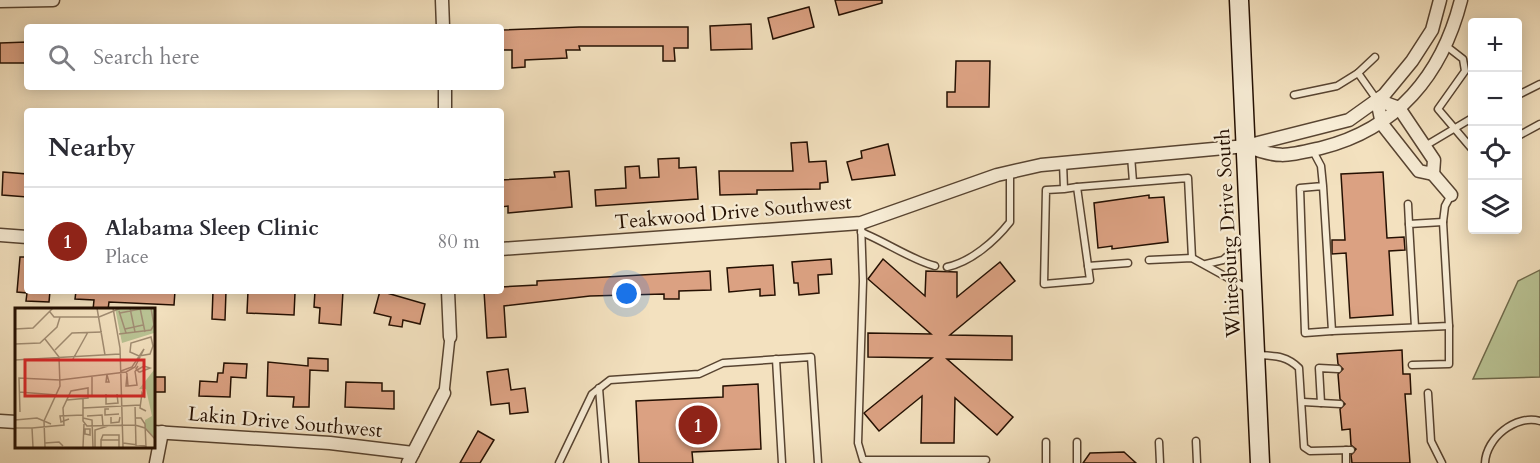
<!DOCTYPE html>
<meta charset="utf-8">
<style>
body{margin:0;font-family:Cardo,serif;background:#f2f2f3;color:#2b2b33}
.controls{position:absolute;right:18px;top:18px;display:grid;overflow:hidden;border-radius:6px;box-shadow:0 3px 15px #0003}
.controls button{width:54px;height:54px;display:grid;place-items:center;padding:0;border:0;border-bottom:2px solid #e1e1e2;background:#fff;color:#2b2b33;font:30px sans-serif}
.you{position:absolute;left:627px;top:294px;width:21px;height:21px;margin:-15px;border:4px solid #fff;border-radius:50%;background:#1a73e8;box-shadow:0 0 0 9px #1a73e833}
.badge{display:grid;place-items:center;width:39px;height:39px;border-radius:50%;background:#8f2418;color:#fff;font-size:20px;font-weight:700}
.pin{position:absolute;translate:-50% -50%;border:3px solid #fff;box-shadow:0 2px 6px #0006}
.list{margin:0;padding:0;list-style:none}
h2{display:flex;justify-content:space-between;align-items:center;height:78px;margin:0;padding:0 24px;font-size:26px}
h2 small{font-size:20px;font-weight:400;color:#7c7c81}
.list li{display:grid;grid-template-columns:39px 1fr auto;gap:18px;align-items:center;box-sizing:border-box;height:108px;padding:0 24px;border-top:2px solid #e1e1e2}
.list b{display:block;font-size:22px;white-space:nowrap}
.list p{margin:0;font-size:20px;white-space:nowrap;color:#7c7c81}
.list em{font-size:20px;font-style:normal;color:#7c7c81}
.icon{flex:none;width:33px;height:33px;fill:none;stroke:currentColor;stroke-width:2;stroke-linecap:round;stroke-linejoin:round}
.map{position:relative;flex:none;width:1540px;height:463px;overflow:hidden}
.search{position:absolute;background:#fff;box-shadow:0 3px 15px #0003;left:24px;top:24px;width:480px;height:66px;display:flex;align-items:center;gap:15px;box-sizing:border-box;padding:0 21px;border-radius:6px;color:#7c7c81;font-size:22px}
.panel{position:absolute;background:#fff;box-shadow:0 3px 15px #0003;left:24px;top:108px;width:480px;height:186px;border-radius:6px}
.map>svg:first-child{display:block}
.green{fill:#b9c394;stroke:#6f6a4b;stroke-width:1.5}
.building{fill:#dba182;stroke:#251002;stroke-width:1.5}
.lines{fill:none;stroke-linecap:round;stroke-linejoin:round}
.service-casing{stroke:#584431;stroke-width:9}
.pedestrian-casing{stroke:#584431;stroke-width:12}
.minor-casing{stroke:#584431;stroke-width:15}
.secondary-casing{stroke:#251002;stroke-width:21}
.service{stroke:#f7ecd5;stroke-width:6}
.pedestrian{stroke:#f7ecd5;stroke-width:9}
.minor{stroke:#f7ecd5;stroke-width:12}
.secondary{stroke:#f7ecd5;stroke-width:18}
.labels{text-anchor:middle;dominant-baseline:central;stroke-width:4.5;stroke-linejoin:round;paint-order:stroke}
.street-label{font-size:20px;fill:#251002;stroke:#f7ecd5}
.inset-road{fill:none;stroke:#a18d73;stroke-width:1.5}
.view{fill:#d62828;fill-opacity:0.15;stroke:#d62828;stroke-width:3}
.inset-edge{fill:none;stroke:#251002;stroke-width:3}
</style>
<div class="map">
<svg width="1540" height="463" viewBox="0 0 1540 463">
<rect width="100%" height="100%" fill="#f3e1bf"/>
<filter id="stains"><feTurbulence type="fractalNoise" baseFrequency=".00333" numOctaves="4"/><feColorMatrix values="0 0 0 0 .2 0 0 0 0 .09 0 0 0 0 .02 0 0 0 .5 -.17"/></filter>
<radialGradient id="worn" r=".72"><stop offset=".6" stop-color="#630" stop-opacity="0"/><stop offset="1" stop-color="#630" stop-opacity=".3"/></radialGradient>
<path class="green" d="M1540,270V377L1473,379L1518,281Z"/>
<g class="building">
<path d="M835,0H882V3L839,15Z"/>
<path d="M809,7L814,27L773,39L768,18Z"/>
<path d="M751,24L752,49L711,50L710,26Z"/>
<path d="M579,27H688V48H674L675,61H663V46H579L580,50H566L567,58L525,60V67L512,68V50H501V30Z"/>
<path d="M27,42V63H0V43Z"/>
<path d="M956,61H990L989,107H947V92H955Z"/>
<path d="M807,142L809,162L826,161L828,182L820,183V189L757,190V194L720,195L719,171H793L791,143Z"/>
<path d="M888,144L895,175L852,180L847,162L862,158L861,151Z"/>
<path d="M679,158V168L696,167L698,199L596,206L595,190L626,188L625,167L639,166L640,178L659,177L658,159Z"/>
<path d="M569,171L572,207L508,213V206L501,207V180L555,177L554,172Z"/>
<path d="M3,172L27,174V197L2,195Z"/>
<path d="M1383,172L1387,238L1404,237L1405,250L1389,251L1393,315L1350,318L1346,253L1332,254V240H1345L1341,174Z"/>
<path d="M1149,195V198L1164,197L1168,242L1112,249V246L1098,248L1094,203Z"/>
<path d="M20,257H27V291H50L49,302L26,301L27,293L17,292Z"/>
<path d="M831,259L832,274L818,275L819,293L799,295L798,283H794L792,262Z"/>
<path d="M883,259L925,296L926,271L957,272V297L1000,262L1015,281L950,335L1012,336V360L947,359L1013,417L997,435L955,398L954,443H921L922,396L879,431L864,413L932,358L868,357V333L931,334L868,279Z"/>
<path d="M773,265L775,295L760,296V289L729,292L727,268Z"/>
<path d="M710,271L711,290L679,291V299H664V294L590,296L504,306L506,337L487,338L484,291H501V287L537,285V281Z"/>
<path d="M76,291H175L174,305L109,302L108,310H93L94,300L75,299Z"/>
<path d="M213,291H226L225,320L212,319Z"/>
<path d="M248,291L295,293L294,315L247,313Z"/>
<path d="M315,291H343L341,325L319,323L320,308L314,307Z"/>
<path d="M380,291L425,304L420,324L403,320L402,327L389,325L391,317L374,313Z"/>
<path d="M1402,350L1403,374H1410L1411,394H1405L1410,463H1352L1351,455L1356,449L1351,445L1350,429L1342,430L1340,409L1345,404L1340,399L1338,374L1343,369L1338,364L1337,354Z"/>
<path d="M308,358L328,359V371L310,370L309,407H293L294,397L267,396L268,362L308,366Z"/>
<path d="M224,363L247,364L246,378L231,377L230,397L199,396L200,381L217,382L218,373H223Z"/>
<path d="M508,369L511,390L525,388L528,412L510,414L509,403L491,405L487,372Z"/>
<rect x="153" y="377" width="12" height="15"/>
<path d="M346,382L382,383V391H394V409L345,407Z"/>
<path d="M758,384L761,449L692,452L693,463H639L636,401L723,397V386Z"/>
<path d="M478,431L494,440L480,463H460Z"/>
<path d="M1124,452L1136,463H1083L1090,453Z"/>
</g>
<g class="lines">
<g class="service-casing">
<g id="service">
<path d="M1445,45L1463,59L1465,71L1438,109L1472,149"/>
<path d="M1358,73L1375,57"/>
<path d="M1294,95L1337,86L1358,73L1377,100"/>
<path d="M1518,95L1540,84"/>
<path d="M1518,136L1540,124"/>
<path d="M1425,146L1472,118"/>
<path d="M1313,151L1321,166L1323,186L1332,331L1305,333L1300,188L1323,186"/>
<path d="M1131,156L1133,182"/>
<path d="M1063,163L1064,189L1046,190L1044,284L1090,280L1077,187L1064,189"/>
<path d="M1077,187L1188,178L1192,258"/>
<path d="M1408,204L1409,224"/>
<path d="M861,223L863,281L858,443L863,460H986"/>
<path d="M861,232C884,241 914,261 935,266"/>
<path d="M1149,260L1192,258L1250,290"/>
<path d="M1206,264L1223,260L1247,238"/>
<path d="M1088,266L1128,263"/>
<path d="M947,267C971,262 995,241 1010,222V172"/>
<path d="M1415,327L1409,224L1443,222"/>
<path d="M1332,331L1449,326L1443,222L1445,206L1451,195"/>
<path d="M1257,355C1274,356 1286,355 1299,368L1304,447L1310,451L1351,450"/>
<path d="M776,359L782,463"/>
<path d="M1412,365L1449,364V326"/>
<path d="M599,388L605,463"/>
<path d="M1428,393L1431,441L1442,463"/>
<path d="M1303,402L1340,404"/>
<path d="M1321,403L1319,368L1338,369"/>
<path d="M1196,441L1197,463"/>
<path d="M1159,442L1160,463"/>
<path d="M1346,450V463"/>
<path d="M559,463L592,394L610,380L699,374L723,363L811,357L818,463"/>
<path d="M1046,463V442"/>
<path d="M1077,463V442"/>
<path d="M1485,463C1486,438 1516,414 1540,421"/>
</g>
</g>
<g class="pedestrian-casing">
<path id="pedestrian" d="M444,393L450,337"/>
</g>
<g class="minor-casing">
<g id="minor">
<path d="M442,0L443,27"/>
<path d="M0,1L53,0"/>
<path d="M445,87V111"/>
<path d="M1377,100L1399,108L1434,160L1433,174L1419,171L1382,124Z"/>
<path d="M1246,146C1279,159 1287,156 1321,148C1397,129 1442,75 1461,0"/>
<path d="M1433,174L1451,195"/>
<path d="M0,235L27,237"/>
<path d="M501,249L861,223L997,175L1041,165L1246,146L1349,120L1384,95L1412,61L1432,30L1440,0"/>
<path d="M448,291L450,337"/>
<path d="M0,421L16,422"/>
<path d="M153,432L330,443L413,453"/>
<path d="M156,463L162,432"/>
<path d="M408,463L444,393"/>
</g>
</g>
<g class="secondary-casing">
<path id="secondary" d="M1239,0L1260,463"/>
</g>
<use href="#service" class="service"/>
<use href="#pedestrian" class="pedestrian"/>
<use href="#minor" class="minor"/>
<use href="#secondary" class="secondary"/>
</g>
<g class="labels">
<g class="street-label">
<text transform="translate(733 212) rotate(-5)">Teakwood Drive Southwest</text>
<text transform="translate(1228 233) rotate(-93)">Whitesburg Drive South</text>
<text transform="translate(285 422) rotate(5)">Lakin Drive Southwest</text>
</g>
</g>
<g transform="translate(15 308)">
<rect width="140" height="140" fill="#f3e1bf"/>
<path d="M100,0H139V25L107,35ZM139,62V129L130,119V112L137,108L131,81H124Z" fill="#b9c394"/>
<path class="inset-road" d="M82,0L90,47M98,0L105,40L108,139M115,0L120,24M125,0L130,24M104,3L111,25M35,4L39,9H84L106,0M105,5L125,1M0,21L18,20L38,0M110,21L128,17M104,26L136,22L139,17L136,0M136,29L138,38L135,46L124,48L115,44L116,35ZM30,31L44,49L45,78L29,113L30,139M0,36L25,35L42,19L45,9M40,42L57,25L87,24M58,51L73,24M0,52L105,46M120,63L122,62L129,58L135,60L125,64H124L121,61L123,58M111,64L112,66V67L113,78H111L112,67M92,66L91,74H94L92,67M77,69V88H86M113,78L122,77L120,63M4,84L42,87M91,86V96L103,95L102,86M68,90V113L72,118L120,117L130,120L140,131M130,90L127,85L125,100L131,103M120,97L121,138M68,100L126,97M94,101H90V107L104,106M5,104L4,70L45,72L111,64L120,59L129,41L117,59L106,63M72,108L87,107L88,118M96,109V115L104,114L105,109M68,110L77,112L78,139M120,110H126L130,116L131,139M54,111L46,114L45,108L68,107M0,112L22,110L36,116M0,120H17L18,139M17,120L49,117L48,100L56,83L73,80V90L52,92M70,121H75V127L70,126ZM86,132L88,127H104V139M30,135L44,134L48,138M108,135L131,138M68,139L69,116M80,139V122L93,118M86,139V132H104"/>
<path class="view" d="M10,52H129V88H10Z"/>
<rect width="140" height="140" class="inset-edge"/>
</g>
<rect width="100%" height="100%" filter="url(#stains)"/>
<rect width="100%" height="100%" fill="url(#worn)"/>
</svg>
<div class="controls">
<button>+</button>
<button>−</button>
<button><svg class="icon" aria-label="locate" viewBox="0 0 24 24"><circle cx="12" cy="12" r="6"/><path d="M12 2v4M12 18v4M2 12h4M18 12h4"/></svg></button>
<button><svg class="icon" aria-label="layers" viewBox="0 0 24 24"><path d="M12 4l9 5-9 5-9-5zM3 14l9 5 9-5"/></svg></button>
</div>
<div class="you"></div>
<div class="pin badge" style="left:698px;top:425px">1</div>
<div class="search"><svg class="icon" aria-label="search" viewBox="0 0 24 24"><circle cx="10" cy="10" r="6"/><path d="M15 15l6 6"/></svg>Search here</div>
<section class="panel">
<h2>Nearby<small></small></h2>
<ul class="list">
<li><span class="badge">1</span><div><b>Alabama Sleep Clinic</b><p>Place</p></div><em>80 m</em></li>
</ul>
</section>
</div>
